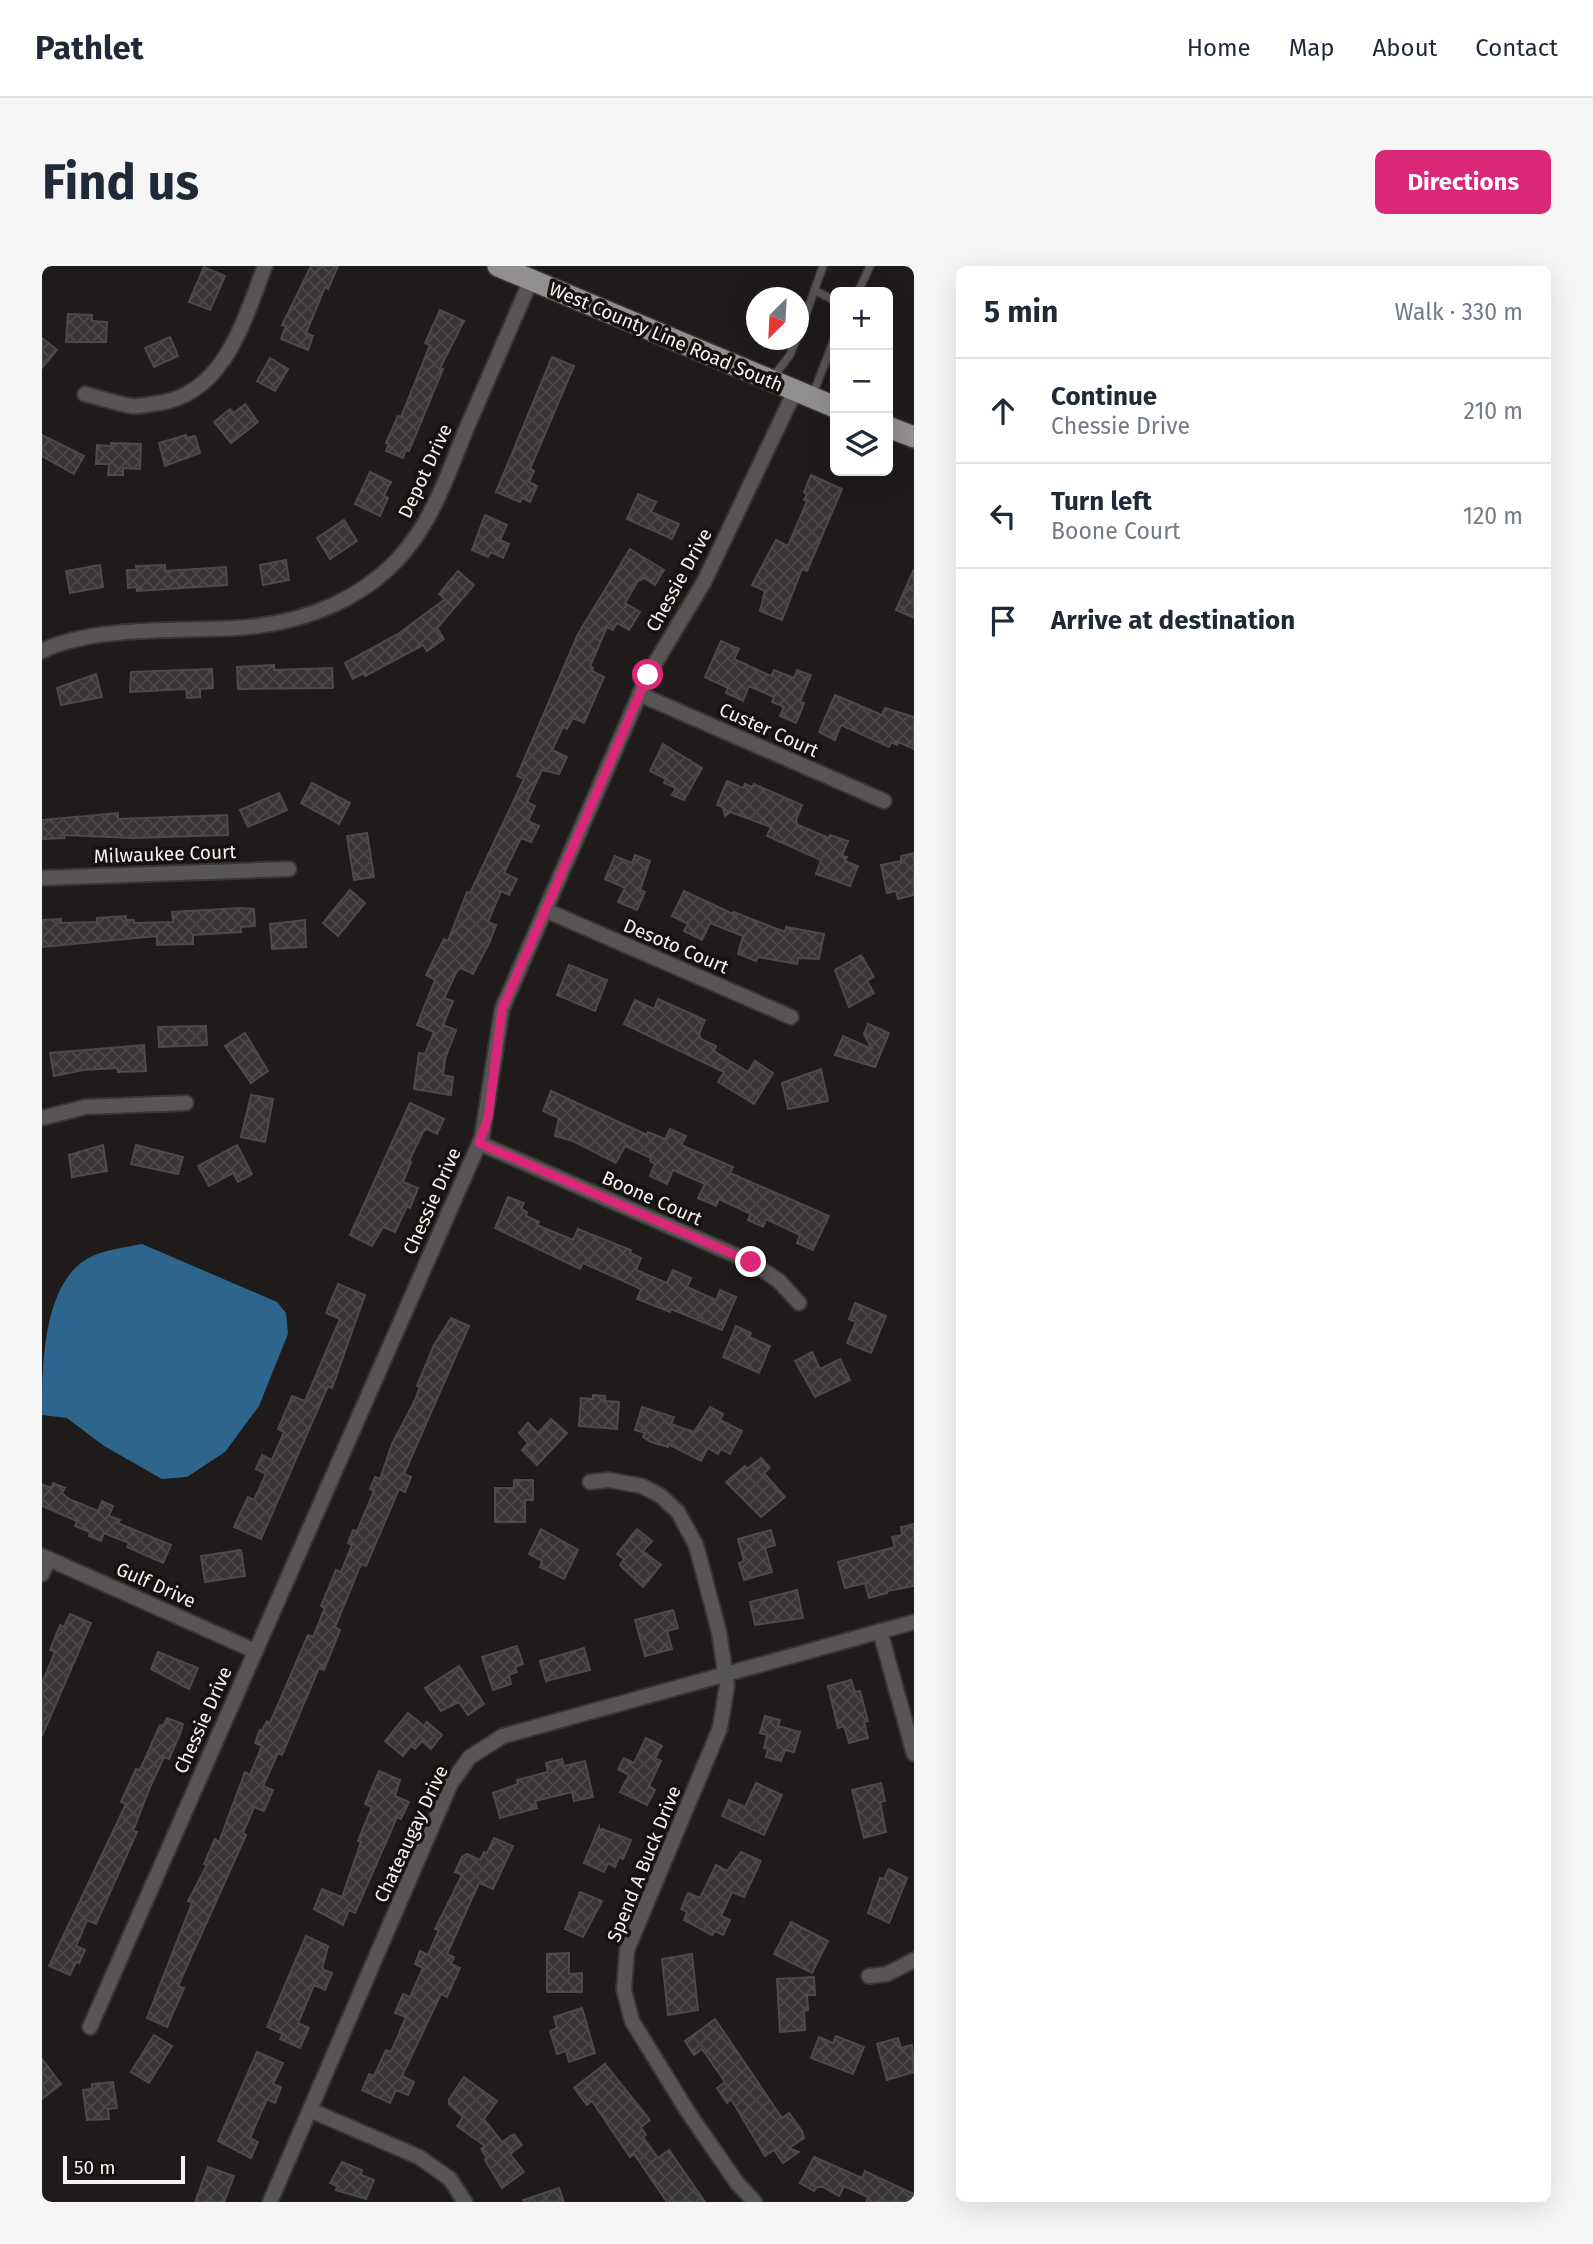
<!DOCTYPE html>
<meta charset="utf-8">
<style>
body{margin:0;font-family:"Fira Sans",sans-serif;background:#f6f6f7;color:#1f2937}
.controls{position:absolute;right:21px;top:21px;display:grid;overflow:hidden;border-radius:10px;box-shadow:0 7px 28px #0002}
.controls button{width:63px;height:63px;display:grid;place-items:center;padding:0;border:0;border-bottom:2px solid #e0e1e3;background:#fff;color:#1f2937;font:35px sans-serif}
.compass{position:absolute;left:704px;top:21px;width:63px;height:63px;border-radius:50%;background:#fff;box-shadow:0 7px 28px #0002;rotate:204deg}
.scale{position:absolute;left:21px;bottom:18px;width:122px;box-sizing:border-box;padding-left:7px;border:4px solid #f4f3f1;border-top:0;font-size:19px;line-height:24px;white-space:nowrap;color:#f4f3f1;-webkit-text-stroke:5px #151211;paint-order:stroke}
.stop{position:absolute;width:21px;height:21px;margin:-16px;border:5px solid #db2777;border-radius:50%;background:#fff}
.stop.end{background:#db2777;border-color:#fff;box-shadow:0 2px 7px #0008}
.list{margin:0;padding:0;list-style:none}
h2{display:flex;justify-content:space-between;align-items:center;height:91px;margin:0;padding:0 28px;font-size:30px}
h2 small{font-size:23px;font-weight:400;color:#747a83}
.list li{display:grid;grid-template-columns:46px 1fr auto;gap:21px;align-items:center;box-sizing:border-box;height:105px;padding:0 28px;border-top:2px solid #e0e1e3}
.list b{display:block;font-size:26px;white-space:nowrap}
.list p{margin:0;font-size:23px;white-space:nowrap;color:#747a83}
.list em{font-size:23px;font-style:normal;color:#747a83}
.icon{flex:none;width:38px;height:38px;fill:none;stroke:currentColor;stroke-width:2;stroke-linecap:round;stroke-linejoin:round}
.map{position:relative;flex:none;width:872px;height:1936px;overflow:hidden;border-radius:10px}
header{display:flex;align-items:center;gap:42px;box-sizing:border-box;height:98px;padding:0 35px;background:#fff;border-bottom:2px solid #e0e1e3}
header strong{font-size:33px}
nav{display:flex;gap:38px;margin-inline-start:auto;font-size:24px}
.intro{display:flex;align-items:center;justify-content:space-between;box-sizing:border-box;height:168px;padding:0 42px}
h1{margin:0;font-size:49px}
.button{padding:18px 32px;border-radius:10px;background:#db2777;color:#fff;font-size:24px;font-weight:700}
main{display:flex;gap:42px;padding:0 42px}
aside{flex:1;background:#fff;border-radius:10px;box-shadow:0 7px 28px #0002}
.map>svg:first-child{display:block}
.water{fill:#2d658c}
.building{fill:url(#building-cross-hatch);stroke:#4d4a4a;stroke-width:2}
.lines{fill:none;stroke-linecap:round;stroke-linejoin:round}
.lane-casing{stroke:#383534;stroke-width:10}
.street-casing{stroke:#383534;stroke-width:18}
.primary-casing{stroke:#383534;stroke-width:24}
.lane{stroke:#575655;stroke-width:7}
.street{stroke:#575655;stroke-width:14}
.primary{stroke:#92908e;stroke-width:21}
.route{stroke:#db2777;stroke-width:9}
.labels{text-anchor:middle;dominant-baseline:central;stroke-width:7;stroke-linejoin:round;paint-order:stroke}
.street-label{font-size:19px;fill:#f4f3f1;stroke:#151211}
</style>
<header>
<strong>Pathlet</strong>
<nav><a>Home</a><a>Map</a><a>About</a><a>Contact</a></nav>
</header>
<div class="intro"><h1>Find us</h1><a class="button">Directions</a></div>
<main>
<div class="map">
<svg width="872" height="1936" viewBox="0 0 872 1936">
<defs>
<pattern id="building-cross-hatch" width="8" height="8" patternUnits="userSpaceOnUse" patternTransform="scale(1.75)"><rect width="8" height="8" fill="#393535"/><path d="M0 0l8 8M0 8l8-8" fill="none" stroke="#4c4949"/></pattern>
</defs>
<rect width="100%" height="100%" fill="#1e1b1a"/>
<path class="water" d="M100,978L235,1036L244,1047L246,1068L217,1140L183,1186L145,1211L120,1213L62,1180L25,1152L0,1149C0,1100 0,1010 53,989C67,983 85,981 100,978Z"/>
<g class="building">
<path d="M269,0H296L286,23L283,21L264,67L271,70L266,84L239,73L244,60L240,59Z"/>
<path d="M162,1L183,10L168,44L147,36Z"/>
<path d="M398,44L422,55L398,102L401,103L367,185L364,184L361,192L344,185L347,178L344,177L356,150L359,151L388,79L383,77Z"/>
<path d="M26,48L50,49V55L65,56L64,76H24Z"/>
<path d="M128,71L136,90L112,101L103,82Z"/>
<path d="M0,72L15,84L0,102Z"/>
<path d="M510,91L532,100L488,203L492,205L487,216L495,220L488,236L480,232L478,236L454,226Z"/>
<path d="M228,92L246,103L233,125L215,115Z"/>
<path d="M203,138L216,156L189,177L172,156L188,143L192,147Z"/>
<path d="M0,169L42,190L32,208L0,190Z"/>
<path d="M144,169L145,172L153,170L158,187L123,200L117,177Z"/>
<path d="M69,177L99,178L98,203L81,202V209H66L67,198H54L55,179L69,180Z"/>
<path d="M328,206L349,216L342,229L346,232L338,250L313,238Z"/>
<path d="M769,209L800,223L765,305L760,303L740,354L718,345L723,325L710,319L734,274L746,280L765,235L762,234L765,228L762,226Z"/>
<path d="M596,228L614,236L609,246L637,258L630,273L585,253Z"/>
<path d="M443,249L465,259L458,274L467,278L461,292L449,286L446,291L430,284Z"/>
<path d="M302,254L315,275L288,293L275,272Z"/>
<path d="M588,283L622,304L613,319L602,312L596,315L583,337L598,346L587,364L575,357L571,364L565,361L548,400L551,402L550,405L562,411L542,457L531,452L525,463L521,461L510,484L525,491L517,508L500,504L485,536L493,540L486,555L497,560L489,576L479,572L462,607L475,613L467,629L459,625L446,656L454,659L448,675L431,708L419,702L415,705L402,732L411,735L401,759L414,764L403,793L401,809L411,811L409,829L372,823L377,787L383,788L392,766L375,759L393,714L384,709L402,673L406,675L425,626L428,627L482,513L475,510L536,368Z"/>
<path d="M244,294L247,314L221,319L218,299Z"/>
<path d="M58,299L61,321L28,327L24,305Z"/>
<path d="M123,299V305L184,301L185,319L95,325L94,321L86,322L85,304H95L94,300Z"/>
<path d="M872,303V352L854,344Z"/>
<path d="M416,305L432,319L395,362L402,373L385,385L381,379L323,410L322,407L311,413L303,397L356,368L403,333L397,328Z"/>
<path d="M679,375L697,383L692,393L729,410L732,404L752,412L755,404L769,409L758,436L762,437L754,457L738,450L742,441L730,436L732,431L707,420L701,435L684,427L686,422L663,411Z"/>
<path d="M232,399V404L290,402L291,422L196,423L195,401Z"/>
<path d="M170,403L171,422L158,423V431L145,432L144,423L88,426L89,406Z"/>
<path d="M54,408L60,431L19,439L15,422Z"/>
<path d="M793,429L840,449L843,442L872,451V483L856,476L855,479L849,476L847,481L799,459L793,474L777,466Z"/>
<path d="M621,478L660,502L642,534L630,529L634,522L622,517L624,513L608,505Z"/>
<path d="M685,515L701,522L703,518L710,521L712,518L760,539L754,554L756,559L787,572L788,569L806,575L800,590L805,591L803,595L816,600L808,620L774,608L779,594L725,570L729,561L688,546L683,550L681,541L675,539Z"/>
<path d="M270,517L308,537L297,558L259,537Z"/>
<path d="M237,527L245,544L206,561L198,544Z"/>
<path d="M76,547V553L185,549L186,569L91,572L22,569V572L0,573V554Z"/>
<path d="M325,567L332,611L312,614L305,570Z"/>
<path d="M872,587V629L856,633L854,625L845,627L839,599L859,595V590Z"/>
<path d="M593,589L608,595L598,624L603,626L595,644L576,636L583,622L563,613L573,590L590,597Z"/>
<path d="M308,624L323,637L296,670L281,657Z"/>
<path d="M642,625L691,648L692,646L743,666L744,661L782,668L777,693L756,692L755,698L716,691L714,695L696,688L701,670L668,657L660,674L642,665L646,658L630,650Z"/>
<path d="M198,642L212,643L213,660L199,661V666L151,669V678L115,679V670L0,681V654L19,653V657L55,656V652L84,650V654H92V657L131,656L130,646Z"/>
<path d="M263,654L264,681L230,683L228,658Z"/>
<path d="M819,689L832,711L825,715L832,727L807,741L793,704Z"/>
<path d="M527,699L565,714L553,745L515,729Z"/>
<path d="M616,733L663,754L657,768L659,773L674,780L672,785L706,806L713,795L731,807L712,838L676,816L682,806L582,758L593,734L612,743Z"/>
<path d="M826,758L847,767L833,801L793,789L801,770L830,783L822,768Z"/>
<path d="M164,760L165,779L117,781L116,761Z"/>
<path d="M203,767L226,805L209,817L183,780Z"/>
<path d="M102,779L104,805L76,806L75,802L41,804L12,810L8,787Z"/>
<path d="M779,803L786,835L746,843L740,817Z"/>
<path d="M509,825L605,869L606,866L623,873L628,863L644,870L639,879L691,901L688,907L787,950L771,984L755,977L758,969L724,953L721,961L706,954L709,948L677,933L674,940L656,932L663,918L631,904L625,918L608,910L613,898L608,895L609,892L583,880L574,897L531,875L513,870L517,852L501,845Z"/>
<path d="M209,829L231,833L223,876L199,871Z"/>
<path d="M368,837L402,853L395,868L385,863L381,866L367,895L369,896L361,916L376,922L368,942L365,940L353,966L341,961L330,980L308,969Z"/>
<path d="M61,879L65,905L30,911L27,889Z"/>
<path d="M94,879L141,891L136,908L89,898Z"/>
<path d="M195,879L210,908L196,916L191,907L167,920L156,900Z"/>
<path d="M466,931L482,937L479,943L485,946L484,950L497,956L495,959L531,974L536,963L589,984L588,987L599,992L594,1004L625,1017L631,1004L649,1012L645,1021L674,1034L678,1024L694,1031L680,1064L629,1043L628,1046L595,1033L599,1023L541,997L538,1003L453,962Z"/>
<path d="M296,1018L323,1029L290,1122L286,1120L219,1273L192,1261L206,1231L212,1234L224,1208L214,1203L220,1189L230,1194L242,1166L236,1163L250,1130L263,1135L298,1053L284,1047Z"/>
<path d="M813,1037L844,1050L829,1087L805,1077L814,1056L807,1053Z"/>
<path d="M409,1052L427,1060L362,1208L369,1211L363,1226L357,1223L324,1300L319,1298L293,1361L298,1364L282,1404L277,1402L240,1489L236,1487L221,1520L231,1524L222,1545L212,1541L201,1567L204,1569L136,1720L142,1722L125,1761L105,1752L150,1637L146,1635L165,1599L162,1598L173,1573L177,1576L203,1506L208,1509L220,1480L213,1477L218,1464L220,1465L225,1455L228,1457L266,1369L271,1371L283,1342L279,1340L294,1304L299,1306L310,1279L306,1277L311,1264L315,1265L332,1225L328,1223L333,1211L338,1213L350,1178L372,1136L378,1121L375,1120L392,1079Z"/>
<path d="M694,1060L709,1067L707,1071L728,1080L717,1107L681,1091Z"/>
<path d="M770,1086L778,1103L798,1093L808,1114L773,1131L753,1095Z"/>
<path d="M551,1129L563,1130V1135L577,1136L575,1163L537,1160L539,1132L551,1133Z"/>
<path d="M600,1141L632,1151L629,1158L652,1166L668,1141L681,1148L678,1154L700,1165L688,1188L679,1183L676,1188L666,1182L659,1195L626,1178V1181L609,1176L601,1171L603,1167L593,1164Z"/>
<path d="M509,1153L525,1167L495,1199L480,1184L486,1177L477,1167L486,1157L496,1167Z"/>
<path d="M719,1192L728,1202L722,1207L743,1231L719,1251L684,1216L703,1200L705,1203Z"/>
<path d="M472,1214H491V1234H483V1256H453V1222H472Z"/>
<path d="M11,1217L23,1222L20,1227L27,1233L56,1245L60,1235L71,1240L67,1250L78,1254L76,1257L129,1279L121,1297L85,1281L87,1277L62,1267L59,1275L47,1270L48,1266L33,1260L35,1255L0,1240V1218L9,1222Z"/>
<path d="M872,1258V1320L845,1325V1327L827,1332L823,1317L803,1322L796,1296L853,1281L850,1271L860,1269L859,1261Z"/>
<path d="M499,1263L536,1284L522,1313L498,1301L500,1295L487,1288Z"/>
<path d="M595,1263L610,1275L601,1285L619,1299L601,1321L578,1299L582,1293L575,1288Z"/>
<path d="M729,1264L733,1279L723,1282L730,1306L702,1314L697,1297L702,1295L696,1273Z"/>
<path d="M199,1284L203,1310L163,1316L159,1290Z"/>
<path d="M755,1324L761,1352L713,1359L708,1336Z"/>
<path d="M631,1344L636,1362L625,1365L630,1383L603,1390L593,1354Z"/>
<path d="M28,1348L49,1357L0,1470V1417L13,1386L8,1384L18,1359L22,1361Z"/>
<path d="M475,1380L481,1398L473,1401L475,1406L467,1409L469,1418L451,1424L440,1391Z"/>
<path d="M542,1382L548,1404L504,1415L498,1395Z"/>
<path d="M116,1386L156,1402L147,1423L109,1403Z"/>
<path d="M417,1400L442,1438L426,1449L417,1436L399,1445L383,1422Z"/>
<path d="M809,1414L813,1426L818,1425L826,1455L822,1456L826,1472L807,1477L802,1460L796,1462L786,1420Z"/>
<path d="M366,1447L382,1460L385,1456L400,1469L389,1483L380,1475L373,1483L369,1480L361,1490L343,1475Z"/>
<path d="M723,1450L738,1454L736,1460L758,1466L752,1486L743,1484L739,1495L724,1491L726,1483L722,1482L725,1469L718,1467Z"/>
<path d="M125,1452L141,1458L138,1468L127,1493L122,1491L109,1519L91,1565L95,1566L54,1658L45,1654L34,1680L43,1684L37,1697L34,1696L28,1709L7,1700L84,1538L79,1536L94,1503L98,1504L118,1459L121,1460Z"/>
<path d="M604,1472L620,1480L613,1492L619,1495L607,1520L613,1524L605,1539L578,1526L587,1509L576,1503L582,1492L592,1497Z"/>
<path d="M520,1493L522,1500L543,1495L551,1531L532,1535L530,1526L493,1535L495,1542L458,1552L451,1527L476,1518L475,1514L506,1506L504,1497Z"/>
<path d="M337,1505L358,1514L353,1530L367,1536L359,1553L355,1551L313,1647L307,1644L301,1659L272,1643L280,1623L300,1631L319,1576L316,1575L330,1541L323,1538Z"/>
<path d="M714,1517L740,1529L722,1569L680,1550L687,1534L703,1541Z"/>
<path d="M839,1517L843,1535L838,1536L844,1566L822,1572L810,1524Z"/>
<path d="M557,1561L558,1566L560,1563L589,1574L581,1593L577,1591L573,1601L566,1597L562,1606L542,1597Z"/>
<path d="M452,1572L471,1580L451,1623L437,1617L405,1688L412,1691L409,1698L418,1702L405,1731L399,1728L360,1810L372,1816L366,1829L354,1824L348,1837L320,1824L327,1808L332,1810L344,1784L349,1786L364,1751L353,1747L361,1728L368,1731L381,1702L373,1698L378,1685L386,1689L397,1664L393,1663L420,1609L413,1606L420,1591L425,1588L438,1594L442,1586L445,1587Z"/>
<path d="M699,1586L719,1595L702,1631L690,1626L679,1650L688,1654L681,1669L673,1665L670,1669L642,1654L645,1646L639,1643L646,1627L658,1632L674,1599L685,1605Z"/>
<path d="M847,1603L865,1612L847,1657L826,1647L838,1612L842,1613Z"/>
<path d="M538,1626L560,1635L541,1671L523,1663Z"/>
<path d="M749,1656L786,1675L770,1707L732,1688Z"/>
<path d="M264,1670L286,1680L280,1703L290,1707L283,1724L272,1719L256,1757L267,1762L258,1782L238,1773L241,1768L225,1761Z"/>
<path d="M527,1687V1708L540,1707V1726H505V1688Z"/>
<path d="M650,1688L656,1744L626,1749L620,1693Z"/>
<path d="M772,1711L773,1729H765L766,1744L762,1745L763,1764L738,1766L735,1713Z"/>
<path d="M540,1742L553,1787L527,1796L524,1785L515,1788L508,1765L515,1762L512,1751Z"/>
<path d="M673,1753L740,1852L747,1847L760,1865L762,1872L747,1882L757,1886L741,1897L732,1884L723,1890L689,1833L685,1837L675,1822L683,1816L660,1783L652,1789L643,1775Z"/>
<path d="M112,1769L130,1780L107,1817L89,1806Z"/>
<path d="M794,1770L822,1781L811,1808L769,1792L777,1771L791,1777Z"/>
<path d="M856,1772L859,1782L870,1779L872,1806L845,1814L835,1778Z"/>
<path d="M215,1786L241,1797L231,1818L239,1821L233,1837L225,1833L208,1872L216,1876L209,1892L176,1875Z"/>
<path d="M0,1793L19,1818L0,1833Z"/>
<path d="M563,1798L608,1854L599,1861L604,1869L601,1871L616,1892L627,1884L663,1936H625L592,1888L588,1891L550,1835L545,1839L532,1822Z"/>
<path d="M422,1811L455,1835L442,1853L460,1876L472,1868L480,1879L468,1888L482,1906L460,1922L443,1894L445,1892L439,1883L443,1880L415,1860L421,1851L407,1838V1833Z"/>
<path d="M71,1816L75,1842L66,1843L67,1853L45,1854L41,1824L50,1823V1818Z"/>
<path d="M772,1891L820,1912L823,1905L872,1928V1936H824L826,1931L802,1920L797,1930L781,1921H775L772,1925L758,1917Z"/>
<path d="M300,1896L320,1904L319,1909L332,1914L324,1933L294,1924L295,1920L288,1917Z"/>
<path d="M166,1901L192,1910L182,1936H153Z"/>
<path d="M517,1922L522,1936H482L481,1934Z"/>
</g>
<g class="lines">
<g class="lane-casing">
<g id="lane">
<path d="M774,25L793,35"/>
<path d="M816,26L828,0"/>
<path d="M757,68L781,0"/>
<path d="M731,111L748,89L754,74"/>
<path d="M771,128L793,71"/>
</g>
</g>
<g class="street-casing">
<g id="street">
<path d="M43,128C58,132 75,138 90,140C98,141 108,138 117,137C183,127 202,54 223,0"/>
<path d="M0,385C49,360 138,365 194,362C262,358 329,332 370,276C394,244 408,203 423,166C445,115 467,65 489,14"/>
<path d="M597,428L842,535"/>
<path d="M0,612L247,603"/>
<path d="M503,644L749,751"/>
<path d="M0,852L43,841L144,837"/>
<path d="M437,877L709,996L737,1015L757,1037"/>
<path d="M548,1216L567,1214L600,1220L619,1230L636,1246L654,1279L677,1366L685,1419L678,1462L585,1684L582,1724L590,1755L646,1846L695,1917L713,1936"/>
<path d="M0,1290L213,1385"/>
<path d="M0,1308L7,1293"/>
<path d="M838,1365L872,1488"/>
<path d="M827,1710L845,1708L872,1694"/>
<path d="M48,1761L440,871L460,743L606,409L662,316L753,125"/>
<path d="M268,1844L377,1891L408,1913L423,1936"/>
<path d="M228,1936L409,1517L428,1491L461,1470L872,1356"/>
</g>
</g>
<g class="primary-casing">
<g id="primary">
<path d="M456,0L793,141"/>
<path d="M846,161L872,171"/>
</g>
</g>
<use href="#lane" class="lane"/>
<use href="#street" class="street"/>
<use href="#primary" class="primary"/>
</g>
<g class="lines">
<path class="route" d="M606,409L460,743L446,852L437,877L709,996"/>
</g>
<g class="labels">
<g class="street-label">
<text transform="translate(624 71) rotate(23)">West County Line Road South</text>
<text transform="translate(383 205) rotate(-65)">Depot Drive</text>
<text transform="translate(637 314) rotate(-61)">Chessie Drive</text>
<text transform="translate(727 464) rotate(24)">Custer Court</text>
<text transform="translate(123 588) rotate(-2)">Milwaukee Court</text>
<text transform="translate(634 680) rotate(23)">Desoto Court</text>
<text transform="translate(610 932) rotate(24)">Boone Court</text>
<text transform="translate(390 935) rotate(-66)">Chessie Drive</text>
<text transform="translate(114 1319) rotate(24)">Gulf Drive</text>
<text transform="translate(161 1454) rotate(-66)">Chessie Drive</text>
<text transform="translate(369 1568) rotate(-65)">Chateaugay Drive</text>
<text transform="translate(602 1598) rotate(-68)">Spend A Buck Drive</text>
</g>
</g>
</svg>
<div class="controls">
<button>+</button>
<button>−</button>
<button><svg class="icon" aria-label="layers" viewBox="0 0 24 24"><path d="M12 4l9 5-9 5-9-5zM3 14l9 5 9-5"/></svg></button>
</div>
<svg class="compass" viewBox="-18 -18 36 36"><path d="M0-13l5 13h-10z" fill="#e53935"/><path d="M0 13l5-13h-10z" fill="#747a83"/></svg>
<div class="scale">50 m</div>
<div class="stop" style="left:606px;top:409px"></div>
<div class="stop end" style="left:709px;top:996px"></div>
</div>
<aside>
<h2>5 min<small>Walk · 330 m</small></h2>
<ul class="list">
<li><svg class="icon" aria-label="ahead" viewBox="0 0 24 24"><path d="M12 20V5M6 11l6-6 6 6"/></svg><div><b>Continue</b><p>Chessie Drive</p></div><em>210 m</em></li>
<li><svg class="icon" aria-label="left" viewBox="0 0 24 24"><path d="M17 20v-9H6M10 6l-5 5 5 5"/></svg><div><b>Turn left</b><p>Boone Court</p></div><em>120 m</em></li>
<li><svg class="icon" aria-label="arrive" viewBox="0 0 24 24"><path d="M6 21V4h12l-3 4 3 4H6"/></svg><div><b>Arrive at destination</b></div></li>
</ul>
</aside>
</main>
